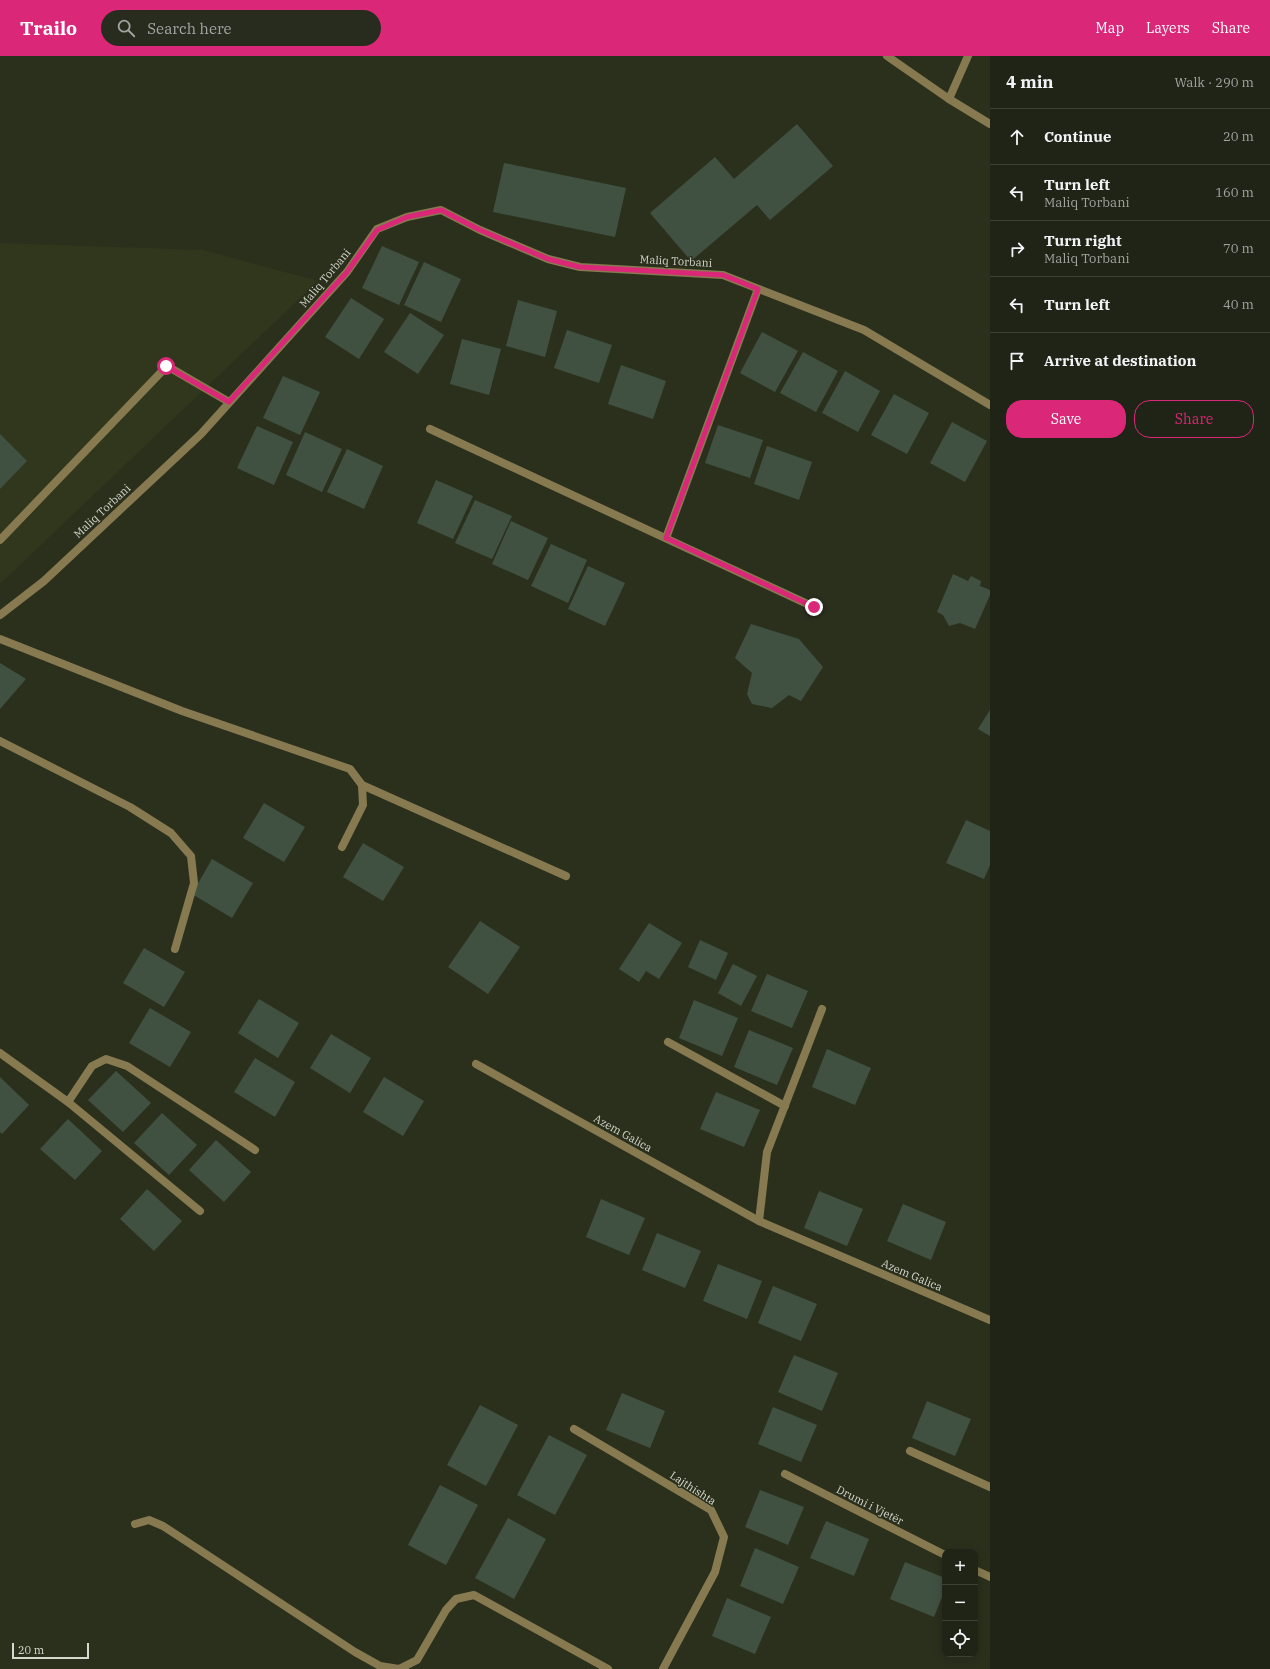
<!DOCTYPE html>
<meta charset="utf-8">
<style>
body{margin:0;font-family:"IBM Plex Serif",serif;background:#282c1f;color:#f1f3f6}
.controls{position:absolute;right:12px;bottom:12px;display:grid;overflow:hidden;border-radius:8px;box-shadow:0 2px 10px #0003}
.controls button{width:36px;height:36px;display:grid;place-items:center;padding:0;border:0;border-bottom:1px solid #3d4135;background:#202416;color:#f1f3f6;font:20px sans-serif}
.scale{position:absolute;left:12px;bottom:10px;width:77px;box-sizing:border-box;padding-left:4px;border:2px solid #d5d8cc;border-top:0;font-size:11px;line-height:14px;white-space:nowrap;color:#d5d8cc;-webkit-text-stroke:3px #2b301d;paint-order:stroke}
.stop{position:absolute;width:12px;height:12px;margin:-9px;border:3px solid #db2777;border-radius:50%;background:#fff}
.stop.end{background:#db2777;border-color:#fff;box-shadow:0 1px 4px #0008}
.list{margin:0;padding:0;list-style:none}
h2{display:flex;justify-content:space-between;align-items:center;height:52px;margin:0;padding:0 16px;font-size:17px}
h2 small{font-size:13px;font-weight:400;color:#a2a4a1}
.list li{display:grid;grid-template-columns:26px 1fr auto;gap:12px;align-items:center;box-sizing:border-box;height:56px;padding:0 16px;border-top:1px solid #3d4135}
.list b{display:block;font-size:15px;white-space:nowrap}
.list p{margin:0;font-size:13px;white-space:nowrap;color:#a2a4a1}
.list em{font-size:13px;font-style:normal;color:#a2a4a1}
.actions{display:flex;gap:8px;padding:12px 16px}
.actions a{flex:1;padding:9px 0;border:1px solid #db2777;border-radius:16px;text-align:center;font-size:14px;color:#db2777}
.actions .main{background:#db2777;color:#fff}
.icon{flex:none;width:22px;height:22px;fill:none;stroke:currentColor;stroke-width:2;stroke-linecap:round;stroke-linejoin:round}
.map{position:relative;flex:none;width:990px;height:1613px;overflow:hidden}
header{display:flex;align-items:center;gap:24px;box-sizing:border-box;height:56px;padding:0 20px;background:#db2777;color:#fff}
header strong{font-size:19px}
nav{display:flex;gap:22px;margin-inline-start:auto;font-size:14px}
.search{width:280px;height:36px;background:#282c1f;display:flex;align-items:center;gap:10px;box-sizing:border-box;padding:0 14px;border-radius:22px;color:#a2a4a1;font-size:15px}
main{display:flex}
aside{flex:1;background:#202416}
.map>svg:first-child{display:block}
.built{fill:#31371c}
.building{fill:#405142}
.lines{fill:none;stroke-linecap:round;stroke-linejoin:round}
.lane{stroke:#877a50;stroke-width:8}
.street{stroke:#877a50;stroke-width:8}
.route{stroke:#db2777;stroke-width:5}
.labels{text-anchor:middle;dominant-baseline:central;stroke-width:3;stroke-linejoin:round;paint-order:stroke}
.street-label{font-size:11px;fill:#d5d8cc;stroke:#2b301d}
</style>
<header>
<strong>Trailo</strong>
<div class="search"><svg class="icon" aria-label="search" viewBox="0 0 24 24"><circle cx="10" cy="10" r="6"/><path d="M15 15l6 6"/></svg>Search here</div>
<nav><a>Map</a><a>Layers</a><a>Share</a></nav>
</header>
<main>
<div class="map">
<svg width="990" height="1613" viewBox="0 0 990 1613">
<rect width="100%" height="100%" fill="#2b301d"/>
<path class="built" d="M0,187L203,194L318,225L0,528Z"/>
<g class="building">
<path d="M797,68L833,110L770,164L757,149L691,205L650,157L715,101L734,123Z"/>
<path d="M504,107L626,132L615,181L493,156Z"/>
<path d="M382,190L419,206L399,249L362,232Z"/>
<path d="M424,206L461,223L441,266L404,249Z"/>
<path d="M351,242L384,263L359,303L325,281Z"/>
<path d="M518,244L557,255L545,301L506,290Z"/>
<path d="M410,257L444,279L418,318L384,296Z"/>
<path d="M567,274L612,289L599,327L554,312Z"/>
<path d="M762,276L798,295L775,336L740,317Z"/>
<path d="M462,283L501,293L489,339L450,328Z"/>
<path d="M803,296L838,315L816,356L780,337Z"/>
<path d="M621,309L666,325L653,363L608,348Z"/>
<path d="M845,315L880,335L858,376L822,357Z"/>
<path d="M283,320L320,336L300,379L263,362Z"/>
<path d="M894,338L929,357L907,398L871,379Z"/>
<path d="M952,366L987,385L965,426L930,407Z"/>
<path d="M718,369L763,384L750,422L705,407Z"/>
<path d="M257,370L293,386L274,429L237,412Z"/>
<path d="M305,376L342,393L322,436L286,419Z"/>
<path d="M0,378L27,405L0,433Z"/>
<path d="M767,390L812,406L799,444L754,428Z"/>
<path d="M347,393L383,410L364,453L327,436Z"/>
<path d="M436,424L473,440L453,483L417,467Z"/>
<path d="M475,444L512,460L492,503L455,487Z"/>
<path d="M511,465L548,482L528,524L492,508Z"/>
<path d="M551,488L587,504L568,547L531,530Z"/>
<path d="M588,510L625,527L605,570L568,553Z"/>
<path d="M953,518L968,525L971,520L981,525L980,530L990,534V539L975,573L960,567L949,570L943,559L937,556Z"/>
<path d="M751,568L799,583L823,611L801,645L789,639L772,652L752,648L747,638L752,617L735,602Z"/>
<path d="M0,607L26,623L0,653Z"/>
<path d="M990,654V680L978,673Z"/>
<path d="M264,747L305,771L284,806L243,782Z"/>
<path d="M966,764L990,775V809L984,823L946,807Z"/>
<path d="M363,787L404,811L383,845L343,821Z"/>
<path d="M212,803L253,827L232,862L192,838Z"/>
<path d="M480,865L520,891L488,938L448,911Z"/>
<path d="M649,867L682,887L659,923L646,915L639,926L619,913Z"/>
<path d="M700,884L728,897L716,924L688,911Z"/>
<path d="M144,892L185,916L164,951L123,927Z"/>
<path d="M733,908L757,920L741,950L718,937Z"/>
<path d="M767,918L808,935L792,972L751,955Z"/>
<path d="M259,943L299,967L278,1002L238,977Z"/>
<path d="M694,944L738,962L722,1000L679,982Z"/>
<path d="M150,952L191,976L170,1011L129,987Z"/>
<path d="M749,974L793,992L777,1029L734,1011Z"/>
<path d="M331,978L371,1002L350,1037L310,1012Z"/>
<path d="M827,993L871,1012L855,1049L812,1031Z"/>
<path d="M255,1002L295,1026L275,1061L234,1036Z"/>
<path d="M116,1015L151,1047L123,1076L88,1044Z"/>
<path d="M0,1021L29,1049L2,1078L0,1076Z"/>
<path d="M384,1021L424,1045L403,1080L363,1056Z"/>
<path d="M716,1036L760,1054L744,1091L700,1073Z"/>
<path d="M162,1057L197,1089L169,1119L134,1087Z"/>
<path d="M68,1063L102,1095L75,1124L40,1093Z"/>
<path d="M216,1084L251,1116L224,1146L189,1114Z"/>
<path d="M147,1133L182,1165L154,1195L120,1163Z"/>
<path d="M819,1135L863,1153L847,1190L804,1172Z"/>
<path d="M601,1143L645,1162L629,1199L586,1181Z"/>
<path d="M903,1148L946,1166L931,1204L887,1185Z"/>
<path d="M657,1177L701,1195L685,1232L642,1214Z"/>
<path d="M718,1208L762,1225L747,1263L703,1245Z"/>
<path d="M773,1230L817,1248L801,1285L758,1267Z"/>
<path d="M794,1299L838,1317L822,1355L778,1336Z"/>
<path d="M622,1337L665,1355L650,1392L606,1374Z"/>
<path d="M927,1345L971,1363L955,1400L912,1382Z"/>
<path d="M480,1349L518,1369L486,1430L447,1409Z"/>
<path d="M773,1351L817,1369L801,1406L758,1388Z"/>
<path d="M549,1379L587,1399L555,1459L517,1439Z"/>
<path d="M440,1429L478,1449L446,1509L408,1489Z"/>
<path d="M760,1434L804,1451L788,1489L745,1471Z"/>
<path d="M508,1462L546,1483L514,1543L475,1522Z"/>
<path d="M826,1465L869,1483L854,1520L810,1502Z"/>
<path d="M755,1492L799,1511L783,1548L740,1530Z"/>
<path d="M905,1506L945,1522V1534L934,1561L890,1543Z"/>
<path d="M727,1542L771,1561L755,1598L712,1580Z"/>
</g>
<g class="lines">
<path class="lane" d="M0,484L167,310L229,346"/>
<g class="street">
<path d="M887,0L949,43L990,68"/>
<path d="M949,43L968,0"/>
<path d="M430,373L814,551"/>
<path d="M666,482L758,233"/>
<path d="M0,559L44,525L201,378L347,216L377,173L407,161L441,154L480,174L548,203L580,211L723,219L864,274L990,349"/>
<path d="M0,583L182,655L350,713L362,729L363,749L342,791"/>
<path d="M0,685L130,751L171,777L191,800L194,827L175,893"/>
<path d="M362,729L566,820"/>
<path d="M822,953L767,1096L759,1165L990,1264"/>
<path d="M668,986L785,1050"/>
<path d="M0,997L68,1046L200,1155"/>
<path d="M476,1008L759,1165"/>
<path d="M68,1046L92,1010L106,1003L127,1010L255,1094"/>
<path d="M574,1373L711,1454L724,1481L715,1516L663,1613"/>
<path d="M910,1395L990,1431"/>
<path d="M785,1418L945,1499"/>
<path d="M135,1468L149,1464L163,1470L355,1596L380,1610L399,1613L417,1604L446,1554L456,1543L474,1539L608,1613"/>
<path d="M975,1514L990,1521"/>
</g>
</g>
<g class="lines">
<path class="route" d="M166,310L229,346L347,216L377,174L407,161L441,154L480,174L548,203L580,211L723,219L758,233L666,482L814,551"/>
</g>
<g class="labels">
<g class="street-label">
<text transform="translate(676 205) rotate(3)">Maliq Torbani</text>
<text transform="translate(325 222) rotate(-50)">Maliq Torbani</text>
<text transform="translate(102 455) rotate(-43)">Maliq Torbani</text>
<text transform="translate(623 1077) rotate(29)">Azem Galica</text>
<text transform="translate(912 1219) rotate(23)">Azem Galica</text>
<text transform="translate(693 1432) rotate(33)">Lajthishta</text>
<text transform="translate(870 1449) rotate(27)">Drumi i Vjetër</text>
</g>
</g>
</svg>
<div class="controls">
<button>+</button>
<button>−</button>
<button><svg class="icon" aria-label="locate" viewBox="0 0 24 24"><circle cx="12" cy="12" r="6"/><path d="M12 2v4M12 18v4M2 12h4M18 12h4"/></svg></button>
</div>
<div class="scale">20 m</div>
<div class="stop" style="left:166px;top:310px"></div>
<div class="stop end" style="left:814px;top:551px"></div>
</div>
<aside>
<h2>4 min<small>Walk · 290 m</small></h2>
<ul class="list">
<li><svg class="icon" aria-label="ahead" viewBox="0 0 24 24"><path d="M12 20V5M6 11l6-6 6 6"/></svg><div><b>Continue</b></div><em>20 m</em></li>
<li><svg class="icon" aria-label="left" viewBox="0 0 24 24"><path d="M17 20v-9H6M10 6l-5 5 5 5"/></svg><div><b>Turn left</b><p>Maliq Torbani</p></div><em>160 m</em></li>
<li><svg class="icon" aria-label="right" viewBox="0 0 24 24"><path d="M7 20v-9h11M14 6l5 5-5 5"/></svg><div><b>Turn right</b><p>Maliq Torbani</p></div><em>70 m</em></li>
<li><svg class="icon" aria-label="left" viewBox="0 0 24 24"><path d="M17 20v-9H6M10 6l-5 5 5 5"/></svg><div><b>Turn left</b></div><em>40 m</em></li>
<li><svg class="icon" aria-label="arrive" viewBox="0 0 24 24"><path d="M6 21V4h12l-3 4 3 4H6"/></svg><div><b>Arrive at destination</b></div></li>
</ul>
<div class="actions"><a class="main">Save</a><a>Share</a></div>
</aside>
</main>
